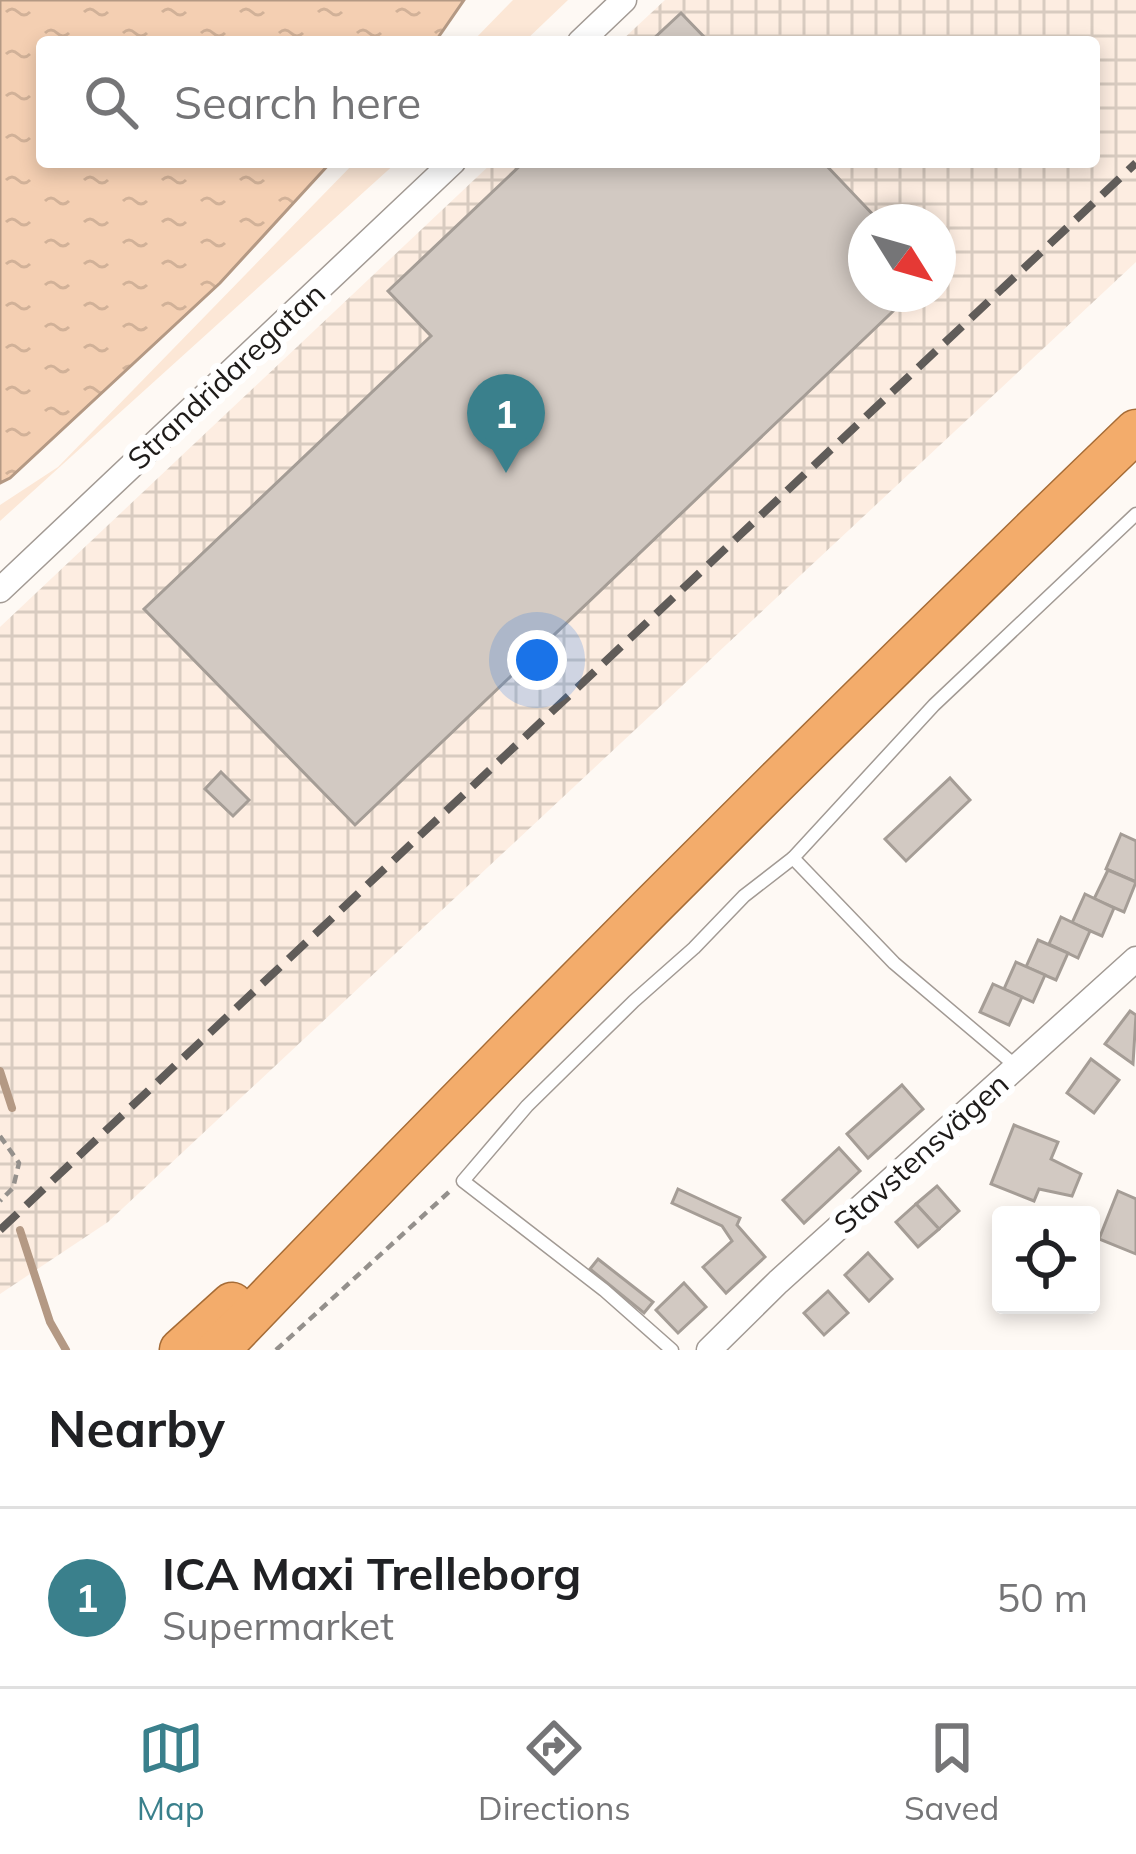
<!DOCTYPE html>
<meta charset="utf-8">
<style>
body{margin:0;font-family:Mulish,sans-serif;background:#f6f6f6;color:#202124}
.controls{position:absolute;right:36px;bottom:36px;display:grid;overflow:hidden;border-radius:12px;box-shadow:0 6px 18px #0003}
.controls button{width:108px;height:108px;display:grid;place-items:center;padding:0;border:0;border-bottom:3px solid #e0e0e0;background:#fff;color:#202124;font:60px sans-serif}
.compass{position:absolute;left:848px;top:204px;width:108px;height:108px;border-radius:50%;background:#fff;box-shadow:0 6px 18px #0003;rotate:127deg}
.you{position:absolute;left:537px;top:660px;width:42px;height:42px;margin:-30px;border:9px solid #fff;border-radius:50%;background:#1a73e8;box-shadow:0 0 0 18px #1a73e833}
.badge{display:grid;place-items:center;width:78px;height:78px;border-radius:50%;background:#3a808c;color:#fff;font-size:39px;font-weight:700}
.pin{position:absolute;translate:-50% -99px;filter:drop-shadow(0 3px 6px #0008)}
.pin::after{content:'';position:absolute;top:63px;width:42px;height:36px;background:inherit;clip-path:polygon(0 0,100% 0,50% 100%)}
.list{margin:0;padding:0;list-style:none}
h2{display:flex;justify-content:space-between;align-items:center;height:156px;margin:0;padding:0 48px;font-size:51px}
h2 small{font-size:39px;font-weight:400;color:#757577}
.list li{display:grid;grid-template-columns:78px 1fr auto;gap:36px;align-items:center;box-sizing:border-box;height:180px;padding:0 48px;border-top:3px solid #e0e0e0}
.list b{display:block;font-size:45px;white-space:nowrap}
.list p{margin:0;font-size:39px;white-space:nowrap;color:#757577}
.list em{font-size:39px;font-style:normal;color:#757577}
.icon{flex:none;width:66px;height:66px;fill:none;stroke:currentColor;stroke-width:2;stroke-linecap:round;stroke-linejoin:round}
.map{position:relative;flex:none;width:1136px;height:1350px;overflow:hidden}
.search{position:absolute;background:#fff;box-shadow:0 6px 18px #0003;left:36px;right:36px;top:36px;height:132px;display:flex;align-items:center;gap:30px;box-sizing:border-box;padding:0 42px;border-radius:12px;color:#757577;font-size:45px}
.sheet{height:336px;background:#fff}
nav{display:flex;justify-content:space-around;align-items:center;box-sizing:border-box;height:168px;border-top:3px solid #e0e0e0;background:#fff;font-size:33px;color:#757577}
nav a{display:grid;justify-items:center;gap:6px}
nav .on{color:#3a808c}
.map>svg:first-child{display:block}
.industrial{fill:url(#industrial-grid);fill-rule:evenodd}
.grass{fill:#fce7d6}
.water{fill:url(#water-ripples);stroke:#b49984;stroke-width:3}
.lines{fill:none;stroke-linecap:round;stroke-linejoin:round}
.stream{stroke:#b49984;stroke-width:8}
.building{fill:#d2c9c2;stroke:#a59d96;stroke-width:3}
.service-casing{stroke:#a29a94;stroke-width:15}
.minor-casing{stroke:#a29a94;stroke-width:27}
.trunk-casing{stroke:#a66c36;stroke-width:45}
.path{stroke:#94908c;stroke-width:4.5;stroke-dasharray:9 6;stroke-linecap:butt}
.service{stroke:#fff;stroke-width:12}
.minor{stroke:#fff;stroke-width:24}
.trunk{stroke:#f3ac6b;stroke-width:42}
.rail{stroke:#605c59;stroke-width:8;stroke-dasharray:24 12;stroke-linecap:butt}
.labels{text-anchor:middle;dominant-baseline:central;stroke-width:12;stroke-linejoin:round;paint-order:stroke}
.street-label{font-size:30px;fill:#1e1b19;stroke:#fff}
</style>
<div class="map">
<svg width="1136" height="1350" viewBox="0 0 1136 1350">
<defs>
<pattern id="industrial-grid" width="8" height="8" patternUnits="userSpaceOnUse" patternTransform="scale(3)"><rect width="8" height="8" fill="#fdede1"/><path d="M0 4h8M4 0v8" fill="none" stroke="#d8cbc0"/></pattern>
<pattern id="water-ripples" width="26" height="14" patternUnits="userSpaceOnUse" patternTransform="scale(3)"><rect width="26" height="14" fill="#f4cfb2"/><path d="M2 4q2-2 4 0t4 0M15 11q2-2 4 0t4 0" fill="none" stroke="#d1b198"/></pattern>
</defs>
<rect width="100%" height="100%" fill="#fef9f4"/>
<path class="industrial" d="M665,0H1136V262L108,1222L0,1294V627L493,162H1094V42H620ZM866,222H938V294H866Z"/>
<g class="grass">
<path d="M513,0H568L524,42H472Z"/>
<path d="M355,162H397L0,521V505L58,467Z"/>
</g>
<path class="water" d="M0,0H464L435,42H42V162H331L220,283L10,478L0,483Z"/>
<g class="lines">
<g class="stream">
<path d="M0,1071L12,1108"/>
<path d="M20,1230L50,1322L66,1350"/>
</g>
</g>
<g class="building">
<path d="M681,13L709,42H650Z"/>
<path d="M524,162H823L880,222H866V294H911L355,825L144,609L431,336L388,291Z"/>
<path d="M221,772L249,800L233,816L205,789Z"/>
<path d="M950,778L970,800L906,861L885,839Z"/>
<path d="M1121,834L1136,841V882L1106,869Z"/>
<path d="M1108,870L1136,882L1124,912L1094,899Z"/>
<path d="M1085,894L1114,908L1102,936L1072,923Z"/>
<path d="M1061,917L1090,931L1078,958L1049,944Z"/>
<path d="M1038,940L1068,953L1056,980L1026,967Z"/>
<path d="M1016,962L1045,975L1033,1002L1004,989Z"/>
<path d="M993,984L1022,997L1009,1025L980,1012Z"/>
<path d="M1130,1011L1136,1015L1133,1064L1105,1044Z"/>
<path d="M1091,1059L1119,1080L1094,1113L1067,1093Z"/>
<path d="M902,1085L923,1109L868,1158L847,1134Z"/>
<path d="M1014,1125L1058,1142L1051,1159L1081,1174L1072,1196L1039,1189L1034,1201L991,1184Z"/>
<path d="M839,1148L860,1171L804,1223L783,1200Z"/>
<path d="M937,1186L959,1211L939,1229L916,1204Z"/>
<path d="M678,1189L740,1218L737,1225L765,1257L726,1293L703,1267L732,1241L722,1226L672,1203Z"/>
<path d="M1118,1191L1136,1199V1254L1099,1239Z"/>
<path d="M916,1204L939,1229L918,1247L896,1222Z"/>
<path d="M868,1253L892,1279L869,1301L845,1275Z"/>
<path d="M598,1259L653,1302L644,1313L590,1269Z"/>
<path d="M684,1283L706,1307L678,1333L656,1310Z"/>
<path d="M828,1291L848,1313L824,1335L804,1313Z"/>
</g>
<g class="lines">
<g class="service-casing">
<g id="service">
<path d="M1017,1067L894,963L793,858L934,705L1136,514"/>
<path d="M672,1350L604,1290L463,1181L527,1106L634,1001L694,948L744,896L793,858"/>
</g>
</g>
<g class="minor-casing">
<g id="minor">
<path d="M580,42L624,0"/>
<path d="M0,590L453,162"/>
<path d="M709,1350L778,1282L1136,959"/>
</g>
</g>
<g class="trunk-casing">
<g id="trunk">
<path d="M181,1350L232,1304"/>
<path d="M218,1350C518,1037 824,731 1136,431"/>
</g>
</g>
<g class="path">
<path d="M0,1136L19,1163L13,1188L0,1201"/>
<path d="M276,1350L449,1192"/>
</g>
<use href="#service" class="service"/>
<use href="#minor" class="minor"/>
<use href="#trunk" class="trunk"/>
<path class="rail" d="M0,1230L1136,163"/>
</g>
<g class="labels">
<g class="street-label">
<text transform="translate(226 376) rotate(-43)">Strandridaregatan</text>
<text transform="translate(921 1153) rotate(-42)">Stavstensvägen</text>
</g>
</g>
</svg>
<div class="controls">
<button><svg class="icon" aria-label="locate" viewBox="0 0 24 24"><circle cx="12" cy="12" r="6"/><path d="M12 2v4M12 18v4M2 12h4M18 12h4"/></svg></button>
</div>
<svg class="compass" viewBox="-18 -18 36 36"><path d="M0-13l5 13h-10z" fill="#e53935"/><path d="M0 13l5-13h-10z" fill="#757577"/></svg>
<div class="you"></div>
<div class="pin badge" style="left:506px;top:473px">1</div>
<div class="search"><svg class="icon" aria-label="search" viewBox="0 0 24 24"><circle cx="10" cy="10" r="6"/><path d="M15 15l6 6"/></svg>Search here</div>
</div>
<section class="sheet">
<h2>Nearby<small></small></h2>
<ul class="list">
<li><span class="badge">1</span><div><b>ICA Maxi Trelleborg</b><p>Supermarket</p></div><em>50 m</em></li>
</ul>
</section>
<nav>
<a class="on"><svg class="icon" aria-label="map" viewBox="0 0 24 24"><path d="M3 6l6-2 6 2 6-2v14l-6 2-6-2-6 2zM9 4v14M15 6v14"/></svg>Map</a>
<a><svg class="icon" aria-label="directions" viewBox="0 0 24 24"><path d="M12 3l9 9-9 9-9-9zM9 14v-3h6M13 9l2 2-2 2"/></svg>Directions</a>
<a><svg class="icon" aria-label="saved" viewBox="0 0 24 24"><path d="M7 4h10v16l-5-4-5 4z"/></svg>Saved</a>
</nav>
